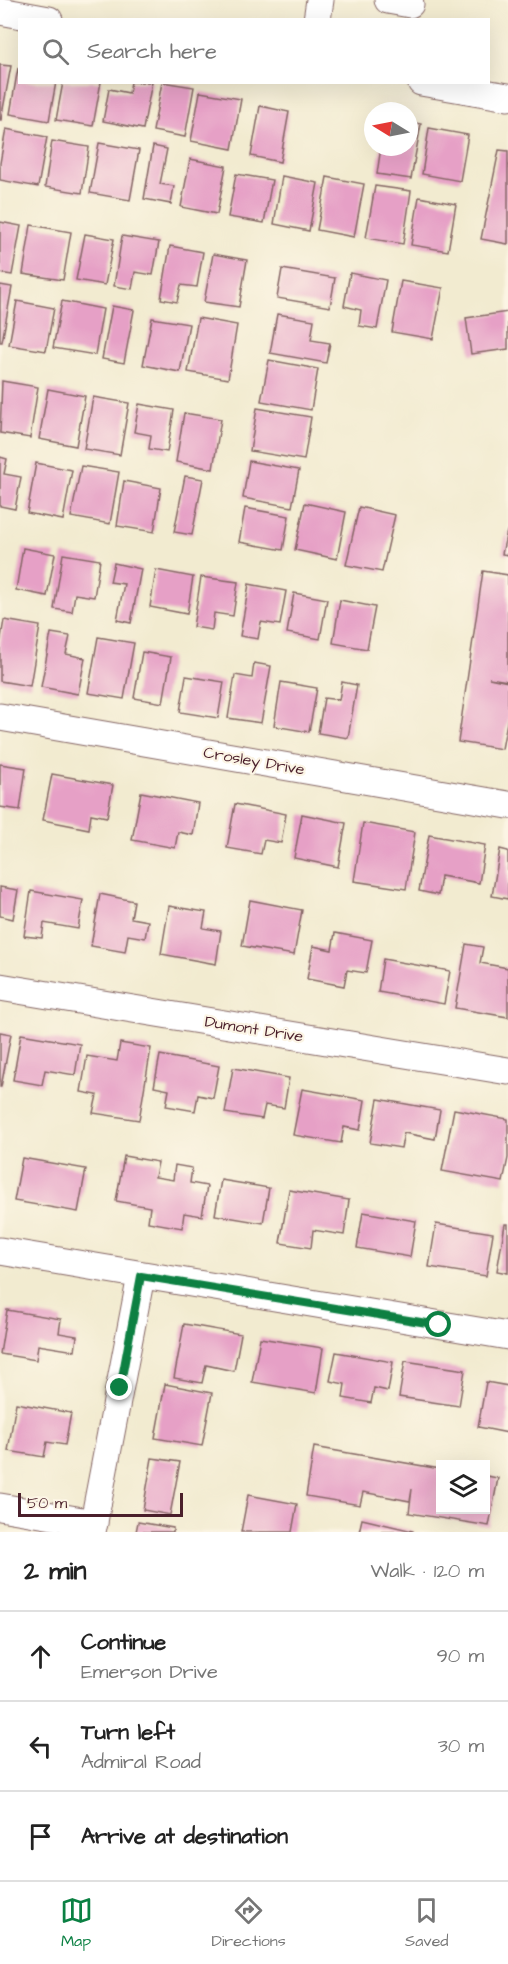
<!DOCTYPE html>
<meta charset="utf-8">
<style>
body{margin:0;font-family:"Architects Daughter",sans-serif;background:#f6f6f6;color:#222}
.controls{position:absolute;right:18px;bottom:18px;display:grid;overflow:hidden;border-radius:0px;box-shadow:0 6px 24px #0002}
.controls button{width:54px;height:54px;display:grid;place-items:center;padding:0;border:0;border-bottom:2px solid #e0e0e0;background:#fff;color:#222;font:30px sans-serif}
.compass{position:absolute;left:364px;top:102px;width:54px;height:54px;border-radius:50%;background:#fff;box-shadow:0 6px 24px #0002;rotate:280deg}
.scale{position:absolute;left:18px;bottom:15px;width:165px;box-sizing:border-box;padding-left:6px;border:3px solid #4a1f2b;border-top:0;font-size:16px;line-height:21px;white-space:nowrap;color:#4a1f2b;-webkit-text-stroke:4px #fcf5e5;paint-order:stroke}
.stop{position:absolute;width:18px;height:18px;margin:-14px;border:4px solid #0b8043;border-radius:50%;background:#fff}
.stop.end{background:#0b8043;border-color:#fff;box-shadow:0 2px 6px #0008}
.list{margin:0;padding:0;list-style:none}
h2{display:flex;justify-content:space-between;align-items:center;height:78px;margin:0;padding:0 24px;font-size:26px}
h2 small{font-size:20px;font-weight:400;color:#767676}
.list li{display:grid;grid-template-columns:39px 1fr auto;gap:18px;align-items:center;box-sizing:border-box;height:90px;padding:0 24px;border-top:2px solid #e0e0e0}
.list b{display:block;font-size:22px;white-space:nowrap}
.list p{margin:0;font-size:20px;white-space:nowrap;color:#767676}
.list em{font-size:20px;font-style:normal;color:#767676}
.icon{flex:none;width:33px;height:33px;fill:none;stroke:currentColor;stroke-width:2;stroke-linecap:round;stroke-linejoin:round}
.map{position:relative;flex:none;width:508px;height:1532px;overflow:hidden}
.search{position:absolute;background:#fff;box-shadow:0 6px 24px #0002;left:18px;right:18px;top:18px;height:66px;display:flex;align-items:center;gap:15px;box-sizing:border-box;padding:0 21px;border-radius:0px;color:#767676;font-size:22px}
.sheet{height:348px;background:#fff}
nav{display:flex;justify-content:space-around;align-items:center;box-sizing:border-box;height:84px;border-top:2px solid #e0e0e0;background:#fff;font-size:16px;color:#767676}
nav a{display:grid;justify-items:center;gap:3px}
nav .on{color:#0b8043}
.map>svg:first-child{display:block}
.building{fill:#e6a0c6}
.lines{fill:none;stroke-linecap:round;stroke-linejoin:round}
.minor-casing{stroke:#856665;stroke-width:29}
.minor{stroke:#fff;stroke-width:27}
.route{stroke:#0b8043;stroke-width:8}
.labels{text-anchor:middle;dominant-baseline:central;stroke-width:4.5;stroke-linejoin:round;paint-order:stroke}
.street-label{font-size:16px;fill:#4a1f2b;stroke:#fcf5e5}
</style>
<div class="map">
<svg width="508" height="1532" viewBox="0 0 508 1532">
<rect width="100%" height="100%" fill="#fcf5e5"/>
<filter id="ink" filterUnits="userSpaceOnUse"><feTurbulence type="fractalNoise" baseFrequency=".0167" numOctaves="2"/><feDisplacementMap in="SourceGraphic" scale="12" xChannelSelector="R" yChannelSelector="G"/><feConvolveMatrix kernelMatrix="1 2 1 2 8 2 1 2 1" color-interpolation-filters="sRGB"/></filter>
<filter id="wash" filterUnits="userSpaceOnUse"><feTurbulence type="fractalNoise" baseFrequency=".008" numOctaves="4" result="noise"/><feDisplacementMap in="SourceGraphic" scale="24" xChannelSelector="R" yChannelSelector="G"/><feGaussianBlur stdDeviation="1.35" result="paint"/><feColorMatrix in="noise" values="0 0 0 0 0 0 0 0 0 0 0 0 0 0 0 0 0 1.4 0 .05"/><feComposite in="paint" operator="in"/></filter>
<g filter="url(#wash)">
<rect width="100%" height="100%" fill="#f2ebd0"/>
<g id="blocks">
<g class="building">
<path d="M0,65L11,66L1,120H0Z"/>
<path d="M18,68L20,82H56L49,121L10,114Z"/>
<path d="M63,82H101L93,126L56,120Z"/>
<path d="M131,82H152L143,129L103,121L109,89L129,93Z"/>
<path d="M162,82L194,87L185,137L153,131Z"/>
<path d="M200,92L241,99L232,149L191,141Z"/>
<path d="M260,106L289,112L280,162L251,156Z"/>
<path d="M409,122L421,124L411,179L377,174L381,147H409Z"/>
<path d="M429,128L468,135L460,181L422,174Z"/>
<path d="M6,129L47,137L38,187L0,180V163Z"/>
<path d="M52,141L89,147L82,193L45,187Z"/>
<path d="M99,143L139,150L130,200L90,193Z"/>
<path d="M153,146L167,149L160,184L174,186L171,204L144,199Z"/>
<path d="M499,150L508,151V244L481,239Z"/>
<path d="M190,159L226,166L217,214L181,207Z"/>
<path d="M236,174L272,180L264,223L228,217Z"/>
<path d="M282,176L318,183L309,231L274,224Z"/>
<path d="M327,177L364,184L354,237L317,230Z"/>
<path d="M375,186L411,191L403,244L366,238Z"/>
<path d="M419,197L456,204L448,251L411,245Z"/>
<path d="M0,222L21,226L12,275L0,273Z"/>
<path d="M31,225L71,232L63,280L23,274Z"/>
<path d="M85,234L114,239L105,285L76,280Z"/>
<path d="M122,236L159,242L153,275L135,272L132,289L114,286Z"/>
<path d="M170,246L203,252L197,287L181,285L177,302L161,299Z"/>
<path d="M213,254L247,260L239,307L204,302Z"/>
<path d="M282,269L335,278L330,307L277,298Z"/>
<path d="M350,273L386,280L377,329L359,326L361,310L344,306Z"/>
<path d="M401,281L443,288L433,339L392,332Z"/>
<path d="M0,285L12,287L2,342H0Z"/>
<path d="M17,301L54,308L46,351L9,345Z"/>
<path d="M62,301L103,309L95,355L53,348Z"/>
<path d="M112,306L134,310L124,363L102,359Z"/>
<path d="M508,312V349L471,354L466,318Z"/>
<path d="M277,314L314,320L311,340L330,343L326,363L270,353Z"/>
<path d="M152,318L189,324L180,372L143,365Z"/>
<path d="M198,318L237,325L228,379L188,372Z"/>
<path d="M269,360L318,369L311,410L261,401Z"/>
<path d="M2,381L38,387L30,438L0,433Z"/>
<path d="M48,389L85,396L76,446L39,439Z"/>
<path d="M93,397L129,403L120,455L84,449Z"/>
<path d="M139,404L174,410L167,452L149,449L151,435L134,432Z"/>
<path d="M257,408L311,417L304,460L250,451Z"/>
<path d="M184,413L221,419L213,469L176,462Z"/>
<path d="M0,457L7,459L4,474L21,477L15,509L0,506Z"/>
<path d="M249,461L299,470L292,507L243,498Z"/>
<path d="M36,463L72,470L63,520L27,513Z"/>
<path d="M81,466L119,472L110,524L71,517Z"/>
<path d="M185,476L203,479L192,535L174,532Z"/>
<path d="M124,481L161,488L154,532L117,526Z"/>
<path d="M305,503L346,512L337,559L295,550Z"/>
<path d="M359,507L395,515L382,572L346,565Z"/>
<path d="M245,508L289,516L283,550L239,542Z"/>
<path d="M507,531H508V555L502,554Z"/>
<path d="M23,548L55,554L47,596L16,590Z"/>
<path d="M63,554L100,560L94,597L75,594L72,612L54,609Z"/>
<path d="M114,563L141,569L131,623L117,620L124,584L110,582Z"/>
<path d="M156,570L193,577L187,614L150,607Z"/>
<path d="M483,571L508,575V681L489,678L508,682V717L502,749L458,742Z"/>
<path d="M201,577L238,582L233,616L214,613L212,630L193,627Z"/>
<path d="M249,584L286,591L280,625L261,622L258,639L240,636Z"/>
<path d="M294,593L327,599L320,639L287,633Z"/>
<path d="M340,600L375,607L367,649L333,643Z"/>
<path d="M4,620L40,626L30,686L0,681V644Z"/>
<path d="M51,633L70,636L66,654L85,658L78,694L41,687Z"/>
<path d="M98,637L134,643L124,699L88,693Z"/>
<path d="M142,652L171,657L163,703L134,698Z"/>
<path d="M254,663L271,666L261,723L228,718L235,675L252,678Z"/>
<path d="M186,676L224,682L218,718L180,712Z"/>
<path d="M281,682L317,688L309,732L274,726Z"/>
<path d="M342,682L357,685L348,738L318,733L324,698L339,700Z"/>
<path d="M0,764L26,768L20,810L0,807Z"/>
<path d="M52,774L113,785L107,817L91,814L89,829L43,820Z"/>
<path d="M141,792L198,803L193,835L178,832L175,848L132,840Z"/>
<path d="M235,804L286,814L281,843L264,840L261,854L227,848Z"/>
<path d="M302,814L346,823L338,867L294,858Z"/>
<path d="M363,823L415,832L406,889L354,881Z"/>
<path d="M429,835L485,845L479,883L441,876L438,895L419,891Z"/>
<path d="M500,849L508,851V899L492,896Z"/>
<path d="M0,887L18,890L13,919L0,916Z"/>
<path d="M31,891L83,900L78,929L44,923L42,938L24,936Z"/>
<path d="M100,894L134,901L131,918L148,921L145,938L128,935L125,952L91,946Z"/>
<path d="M250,900L302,910L294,955L242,946Z"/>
<path d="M169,906L206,912L203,928L221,931L216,964L161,954Z"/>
<path d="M335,933L372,940L366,973L347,970L344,986L307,979L313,946L332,950Z"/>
<path d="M466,944L483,947L480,963L508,968V1017L455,1008Z"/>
<path d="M383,959L450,971L444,1004L378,992Z"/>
<path d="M0,1032L11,1034L1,1087H0Z"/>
<path d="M21,1034L80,1044L75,1075L45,1070L42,1085L13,1080Z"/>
<path d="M120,1043L151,1048L139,1120L93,1113L97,1095L81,1092L87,1056L117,1061Z"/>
<path d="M160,1055L219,1066L213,1098L198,1095L195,1111L166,1106L169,1090L154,1087Z"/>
<path d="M233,1068L289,1078L284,1108L265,1105L262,1119L225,1113Z"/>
<path d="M302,1089L365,1100L360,1130L344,1127L341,1143L293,1135Z"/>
<path d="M378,1099L440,1110L435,1139L404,1133L401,1148L370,1143Z"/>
<path d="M454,1109L508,1119V1158L503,1182L442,1171Z"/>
<path d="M124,1156L158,1162L155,1177L173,1180L175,1165L192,1168L190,1183L207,1186L202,1216L184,1213L182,1228L148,1222L150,1207L116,1201Z"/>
<path d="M22,1158L86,1169L78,1212L14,1201Z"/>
<path d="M221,1180L269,1188L263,1223L215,1215Z"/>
<path d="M289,1190L349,1200L344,1235L313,1230L311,1248L280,1243Z"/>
<path d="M363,1212L416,1221L410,1257L357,1248Z"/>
<path d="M436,1224L493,1233L486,1276L429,1267Z"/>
<path d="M505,1224H508V1273L497,1271Z"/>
<path d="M7,1310L61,1319L59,1333L77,1336L75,1351L38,1345L36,1360L0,1354Z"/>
<path d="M184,1324L241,1334L234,1371L206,1365L202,1383L174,1378Z"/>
<path d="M260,1338L323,1348L316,1393L252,1382Z"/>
<path d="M336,1352L393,1362L388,1391L374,1388L371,1403L343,1398L345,1384L330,1381Z"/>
<path d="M405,1361L465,1370L459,1406L399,1397Z"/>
<path d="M486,1382L508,1386V1433L478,1427Z"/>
<path d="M165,1384L212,1393L202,1446L155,1438Z"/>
<path d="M16,1403L71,1413L65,1445L47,1442L44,1457L8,1451Z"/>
<path d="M314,1447L440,1469V1510H486V1476L498,1478L489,1526L409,1513L412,1489L410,1501L363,1492L360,1505L306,1496Z"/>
<path d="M152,1458L180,1462L170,1515L143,1510Z"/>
<path d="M248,1495L297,1504L292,1532H241Z"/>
<path d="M362,1519L413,1531V1532H359Z"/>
<path d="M138,1522L173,1528V1532H136Z"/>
</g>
</g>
</g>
<g filter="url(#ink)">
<use href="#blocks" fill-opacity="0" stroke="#856665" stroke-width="1.5"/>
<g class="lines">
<g class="minor-casing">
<g id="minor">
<path d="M388,0L410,4"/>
<path d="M0,11L49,20"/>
<path d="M317,20L320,0"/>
<path d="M421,82L508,97"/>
<path d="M0,717L508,805"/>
<path d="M0,987L508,1071"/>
<path d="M0,1251L508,1336"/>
<path d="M0,1507L94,1523"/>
<path d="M92,1532L141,1276"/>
</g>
</g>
<use href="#minor" class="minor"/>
</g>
</g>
<g class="lines" filter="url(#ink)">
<path class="route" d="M120,1388L141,1276L439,1325"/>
</g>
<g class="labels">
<g class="street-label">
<text transform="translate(254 761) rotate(10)">Crosley Drive</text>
<text transform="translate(254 1029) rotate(9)">Dumont Drive</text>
</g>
</g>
</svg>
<div class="controls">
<button><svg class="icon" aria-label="layers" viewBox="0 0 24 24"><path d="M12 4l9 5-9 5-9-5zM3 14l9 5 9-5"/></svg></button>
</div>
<svg class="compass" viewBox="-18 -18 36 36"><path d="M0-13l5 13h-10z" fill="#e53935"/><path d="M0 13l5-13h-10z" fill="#767676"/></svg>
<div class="scale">50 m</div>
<div class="stop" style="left:439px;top:1325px"></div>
<div class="stop end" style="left:120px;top:1388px"></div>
<div class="search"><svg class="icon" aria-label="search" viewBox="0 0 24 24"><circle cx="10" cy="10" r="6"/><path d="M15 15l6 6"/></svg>Search here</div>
</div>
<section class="sheet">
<h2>2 min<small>Walk · 120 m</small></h2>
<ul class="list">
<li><svg class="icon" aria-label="ahead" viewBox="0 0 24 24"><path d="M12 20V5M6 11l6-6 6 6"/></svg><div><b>Continue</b><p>Emerson Drive</p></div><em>90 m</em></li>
<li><svg class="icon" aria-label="left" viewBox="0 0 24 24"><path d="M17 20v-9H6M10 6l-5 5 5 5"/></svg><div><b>Turn left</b><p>Admiral Road</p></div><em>30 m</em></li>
<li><svg class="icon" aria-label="arrive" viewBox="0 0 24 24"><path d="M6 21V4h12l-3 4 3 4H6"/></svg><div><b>Arrive at destination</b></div></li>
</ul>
</section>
<nav>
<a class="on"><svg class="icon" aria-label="map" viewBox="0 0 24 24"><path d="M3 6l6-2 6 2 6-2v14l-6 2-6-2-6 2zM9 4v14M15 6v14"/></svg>Map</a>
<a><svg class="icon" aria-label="directions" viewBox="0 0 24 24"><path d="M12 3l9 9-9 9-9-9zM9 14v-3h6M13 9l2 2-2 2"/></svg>Directions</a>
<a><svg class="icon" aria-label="saved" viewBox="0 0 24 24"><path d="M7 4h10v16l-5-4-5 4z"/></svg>Saved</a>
</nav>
